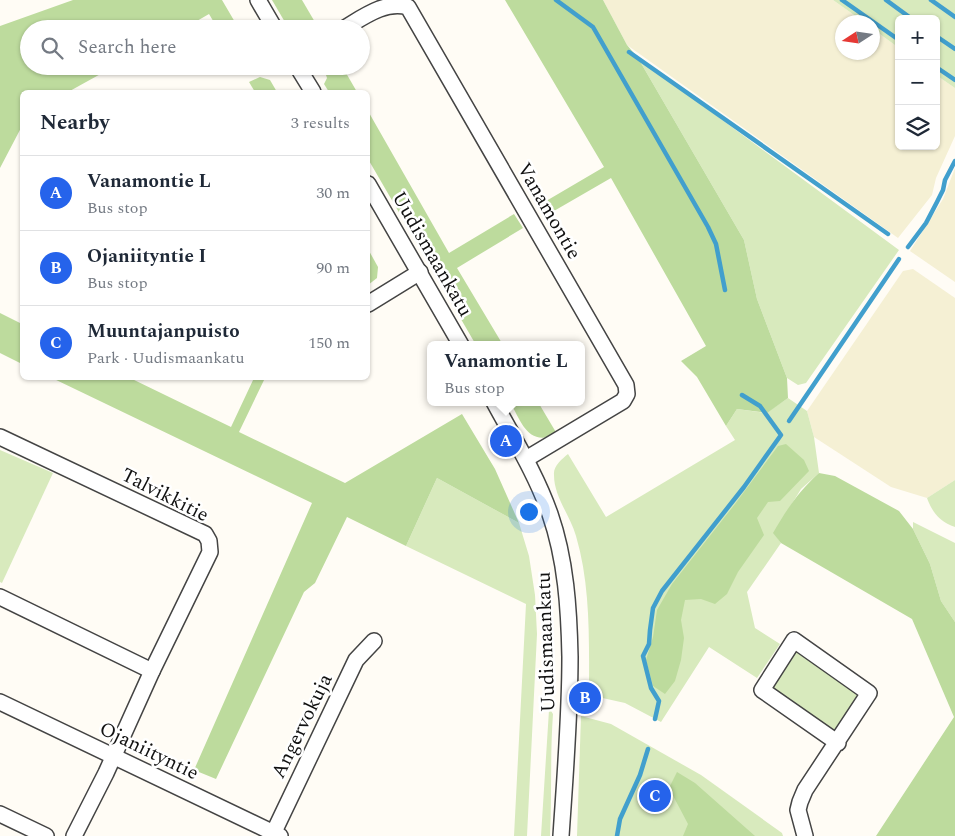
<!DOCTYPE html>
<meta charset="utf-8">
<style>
body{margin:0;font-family:Spectral,serif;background:#f6f6f7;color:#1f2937}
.controls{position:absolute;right:15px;top:15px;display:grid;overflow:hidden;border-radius:8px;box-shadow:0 1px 4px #0004}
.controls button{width:45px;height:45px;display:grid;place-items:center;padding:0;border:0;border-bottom:1px solid #e0e1e3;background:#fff;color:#1f2937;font:25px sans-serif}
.compass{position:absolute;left:835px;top:15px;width:45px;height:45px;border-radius:50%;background:#fff;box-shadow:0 1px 4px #0004;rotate:258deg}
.you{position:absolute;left:528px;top:511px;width:18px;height:18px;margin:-12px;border:4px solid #fff;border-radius:50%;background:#1a73e8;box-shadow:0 0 0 8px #1a73e833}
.badge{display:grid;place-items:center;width:32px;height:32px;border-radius:50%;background:#2563eb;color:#fff;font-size:16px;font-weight:700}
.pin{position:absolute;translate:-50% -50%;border:2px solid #fff;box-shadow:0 1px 5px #0006}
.popup{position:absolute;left:427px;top:341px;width:158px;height:65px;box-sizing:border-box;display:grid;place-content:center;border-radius:8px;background:#fff;filter:drop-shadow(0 1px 4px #0005);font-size:16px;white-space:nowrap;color:#747a83}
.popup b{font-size:19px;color:#1f2937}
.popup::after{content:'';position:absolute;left:50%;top:100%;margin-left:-10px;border:10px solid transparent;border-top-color:#fff}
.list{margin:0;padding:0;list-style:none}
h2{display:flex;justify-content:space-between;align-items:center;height:65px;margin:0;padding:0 20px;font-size:21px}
h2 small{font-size:16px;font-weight:400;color:#747a83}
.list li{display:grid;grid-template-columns:32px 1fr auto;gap:15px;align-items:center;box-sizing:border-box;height:75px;padding:0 20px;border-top:1px solid #e0e1e3}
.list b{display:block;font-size:19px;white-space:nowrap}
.list p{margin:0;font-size:16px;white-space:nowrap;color:#747a83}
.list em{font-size:16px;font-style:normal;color:#747a83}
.icon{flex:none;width:28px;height:28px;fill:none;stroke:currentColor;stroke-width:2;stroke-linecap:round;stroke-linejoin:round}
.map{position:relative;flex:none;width:955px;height:836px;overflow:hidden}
.search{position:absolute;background:#fff;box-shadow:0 1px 4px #0004;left:20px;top:20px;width:350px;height:55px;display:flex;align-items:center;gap:12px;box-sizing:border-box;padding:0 18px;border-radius:28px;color:#747a83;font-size:19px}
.panel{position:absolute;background:#fff;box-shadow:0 1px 4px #0004;left:20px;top:90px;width:350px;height:290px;border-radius:8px}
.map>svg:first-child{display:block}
.farmland{fill:#f5f0d4}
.green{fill:#d8eabd}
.forest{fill:#bddb9d}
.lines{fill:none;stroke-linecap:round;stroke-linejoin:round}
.stream{stroke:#419fcd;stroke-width:4.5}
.minor-casing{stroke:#444;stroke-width:18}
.minor{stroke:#fff;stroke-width:15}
.labels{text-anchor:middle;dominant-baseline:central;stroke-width:5;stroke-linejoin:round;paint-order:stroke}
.street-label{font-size:20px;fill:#111;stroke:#fff}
</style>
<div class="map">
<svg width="955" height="836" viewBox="0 0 955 836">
<rect width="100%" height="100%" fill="#fffcf5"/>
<g class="farmland">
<path d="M603,0H833L864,22H842V52H872L873,29L899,48V146H936V75L955,88V136L936,178L932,195L898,238L627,45Z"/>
<path d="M955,168V282L910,251L943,199Z"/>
<path d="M913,269L955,298V480L927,498L891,487L814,437L807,411L903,271Z"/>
</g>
<g class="green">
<path d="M833,0H955V88L936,75V19H899V48L873,29L872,22H864Z"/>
<path d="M638,58L899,250L806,383L798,385L787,378L757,299L744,240Z"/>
<path d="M788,398L807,411L814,437L819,473L801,489L774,533L781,543L747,592L755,628L780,644L757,678L709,647L661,722L625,703L589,695C589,642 591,587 576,536C570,515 554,497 554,475C553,466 562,459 568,454L606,517L735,440L726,426L737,409L766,413Z"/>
<path d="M0,450L53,473L2,583L0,582Z"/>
<path d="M437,478L519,523L529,556L535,595L537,634L527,836H514L526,604L406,546Z"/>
<path d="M955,480V527C940,522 932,512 927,498Z"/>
<path d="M913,522L955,543V622L941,601L930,564L913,529Z"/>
<path d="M795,651L861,694L837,732L771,689Z"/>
<path d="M549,710L551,711L553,714C550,754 552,795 550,836H541Z"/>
<path d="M581,716L611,724L701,775L782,833L783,836H577Z"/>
</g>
<g class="forest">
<path d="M73,0H222L239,29H218L209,14L183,29H29V66H115L68,92H22V126L0,168V26Z"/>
<path d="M272,0H302L319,29H289Z"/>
<path d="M505,0H603L627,45L638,58L744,240L757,299L787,378L788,398L767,413L737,409L726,426L697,377L681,361L706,346L611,178L547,215L541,204L604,167Z"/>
<path d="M323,66H342L357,92H329L324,84L327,78Z"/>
<path d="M260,77L270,80L277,92H255L249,82Z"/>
<path d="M368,111L449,253L514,214L523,228L457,268L503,345H476L368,159Z"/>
<path d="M368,249L378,267L377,278L368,285Z"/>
<path d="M0,313L22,324V364L0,353Z"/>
<path d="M52,378H130L231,427L254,378H265L239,432L345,483L462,414L495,469L519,523L437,478L406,546L347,517L315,583L304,592L216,779L194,770L312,503Z"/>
<path d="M510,402H538L557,434C528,447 522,423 510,402Z"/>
<path d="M786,444L804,460L809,471L780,501L768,502L757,518L764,535L738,572L727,594L715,604L701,599L685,600L681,620L684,638L681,660L675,681L665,694L653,686L646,660L653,637L657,610L672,584L735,504L778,446Z"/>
<path d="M819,473L835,476L899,511L913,529L930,564L941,601L955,622V836H876L954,717L912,619L781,543L773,533C787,509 798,492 819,473Z"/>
<path d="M677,772L695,783L755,836H683L688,824L669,788Z"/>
</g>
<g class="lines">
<g class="stream">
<path d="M556,0L593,27L708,227L716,244L725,290"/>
<path d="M842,0L899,40"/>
<path d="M886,0L912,19"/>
<path d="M931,0L955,17"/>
<path d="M936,36L955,49"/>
<path d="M629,52L888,234"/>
<path d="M936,67L955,80"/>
<path d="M908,247L926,223L937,202L943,190L945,180L955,161"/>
<path d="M789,421L899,259"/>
<path d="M655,719L659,701L651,688L643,656L649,644L650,630L653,608L662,591L744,487L781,435L760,406L742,395"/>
<path d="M617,836L620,819L640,775L648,749"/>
</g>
<g class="minor-casing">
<g id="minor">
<path d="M258,0L275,29"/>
<path d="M343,29C362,18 385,0 408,7L626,385L627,394L623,401L526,459"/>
<path d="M297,66L313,92"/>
<path d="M368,184L461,345"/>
<path d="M368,304L420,272"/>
<path d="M494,402C514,439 536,474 550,514C566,560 569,609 570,657C570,717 565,776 561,836"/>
<path d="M0,437L205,534L209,541L210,552L152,671L106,773L74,836"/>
<path d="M0,597L152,671"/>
<path d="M0,702L280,836"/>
<path d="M0,814L46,836"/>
<path d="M272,836L356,660L374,641"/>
<path d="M805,836L798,810L800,802L805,790L869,693L794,640L762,690L838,743"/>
</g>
</g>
<use href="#minor" class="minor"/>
</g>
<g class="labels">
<g class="street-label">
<text transform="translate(549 211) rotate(60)">Vanamontie</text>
<text transform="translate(432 254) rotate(60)">Uudismaankatu</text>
<text transform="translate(165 495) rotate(27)">Talvikkitie</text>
<text transform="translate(546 642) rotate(-92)">Uudismaankatu</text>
<text transform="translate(302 726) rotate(-64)">Angervokuja</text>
<text transform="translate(149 751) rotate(26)">Ojaniityntie</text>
</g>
</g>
</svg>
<div class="controls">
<button>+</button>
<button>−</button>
<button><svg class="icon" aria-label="layers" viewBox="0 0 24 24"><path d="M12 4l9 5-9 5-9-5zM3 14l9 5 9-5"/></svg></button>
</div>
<svg class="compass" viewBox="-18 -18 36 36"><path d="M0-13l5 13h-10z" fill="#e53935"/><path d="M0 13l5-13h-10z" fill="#747a83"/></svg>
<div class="you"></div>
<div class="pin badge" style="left:506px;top:441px">A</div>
<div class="popup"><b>Vanamontie L</b>Bus stop</div>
<div class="pin badge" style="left:585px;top:698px">B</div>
<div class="pin badge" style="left:655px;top:796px">C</div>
<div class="search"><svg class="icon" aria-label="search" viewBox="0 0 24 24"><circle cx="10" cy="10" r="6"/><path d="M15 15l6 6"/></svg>Search here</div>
<section class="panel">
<h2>Nearby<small>3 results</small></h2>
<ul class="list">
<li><span class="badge">A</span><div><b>Vanamontie L</b><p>Bus stop</p></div><em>30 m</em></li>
<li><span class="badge">B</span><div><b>Ojaniityntie I</b><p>Bus stop</p></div><em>90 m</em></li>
<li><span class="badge">C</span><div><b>Muuntajanpuisto</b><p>Park · Uudismaankatu</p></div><em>150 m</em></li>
</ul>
</section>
</div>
